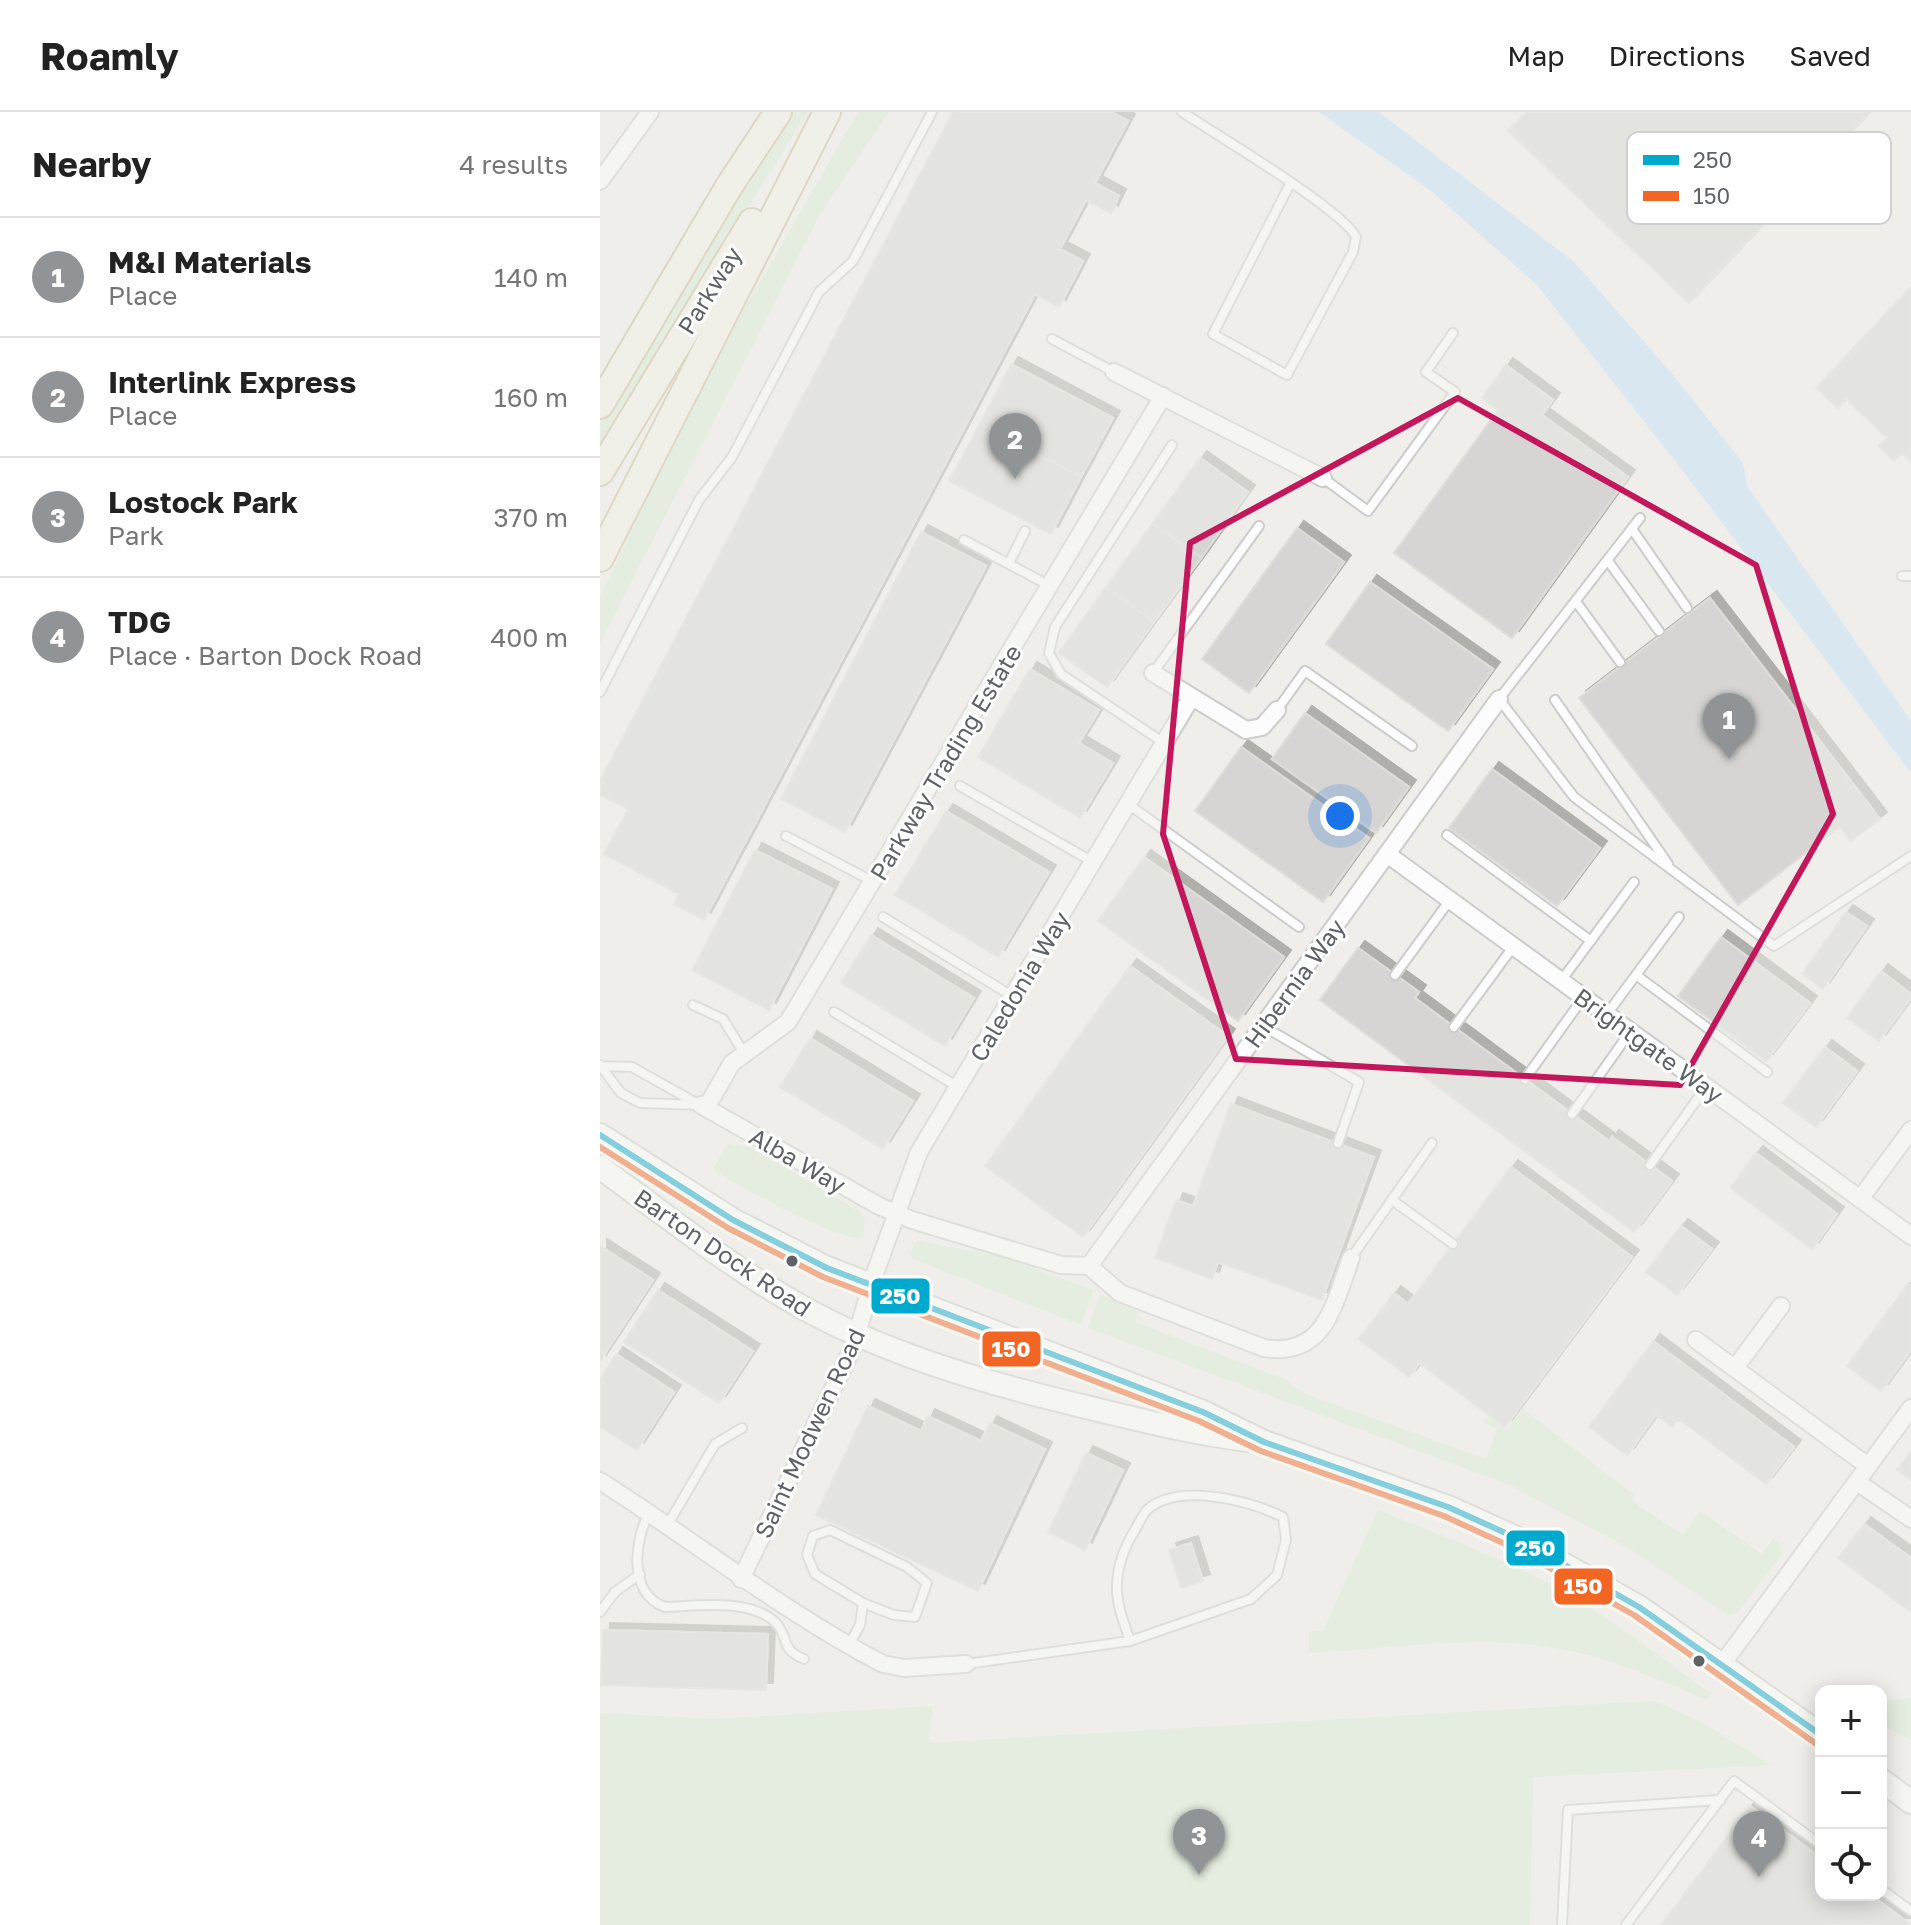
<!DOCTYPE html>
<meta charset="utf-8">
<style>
body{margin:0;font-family:"Golos Text",sans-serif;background:#f6f6f6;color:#222}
.controls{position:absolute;right:24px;bottom:24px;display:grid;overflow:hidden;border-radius:16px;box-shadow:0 4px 20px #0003}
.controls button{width:72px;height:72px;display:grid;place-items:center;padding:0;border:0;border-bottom:2px solid #e0e0e0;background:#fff;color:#222;font:40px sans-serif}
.you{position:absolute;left:740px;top:704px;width:28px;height:28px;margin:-20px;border:6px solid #fff;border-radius:50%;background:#1a73e8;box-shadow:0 0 0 12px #1a73e833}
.badge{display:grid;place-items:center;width:52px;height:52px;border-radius:50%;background:#919496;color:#fff;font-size:26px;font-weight:700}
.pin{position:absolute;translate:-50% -66px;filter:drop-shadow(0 2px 4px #0008)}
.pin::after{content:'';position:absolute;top:42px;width:28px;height:24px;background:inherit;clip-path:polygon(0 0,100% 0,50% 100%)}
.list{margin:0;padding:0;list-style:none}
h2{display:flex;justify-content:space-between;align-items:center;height:104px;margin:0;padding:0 32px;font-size:34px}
h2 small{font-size:26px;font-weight:400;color:#767676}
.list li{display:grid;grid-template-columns:52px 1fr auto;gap:24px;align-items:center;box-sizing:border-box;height:120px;padding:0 32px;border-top:2px solid #e0e0e0}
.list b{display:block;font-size:30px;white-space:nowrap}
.list p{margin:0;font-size:26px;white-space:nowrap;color:#767676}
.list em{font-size:26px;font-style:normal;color:#767676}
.icon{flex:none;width:44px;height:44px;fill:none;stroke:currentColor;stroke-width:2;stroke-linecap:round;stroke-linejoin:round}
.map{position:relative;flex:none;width:1311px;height:1813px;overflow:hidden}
header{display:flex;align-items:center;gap:48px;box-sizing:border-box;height:112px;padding:0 40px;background:#fff;border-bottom:2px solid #e0e0e0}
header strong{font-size:38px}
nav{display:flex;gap:44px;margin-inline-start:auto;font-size:28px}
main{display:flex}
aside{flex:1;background:#fff}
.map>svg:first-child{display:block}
.green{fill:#d8ebd6}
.water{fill:#bfe0f9}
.building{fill:#d6d5d3;stroke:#deddd9;stroke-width:2;filter:url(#shadow)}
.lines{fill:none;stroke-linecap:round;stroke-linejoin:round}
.service-casing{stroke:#cbcccc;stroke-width:12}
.minor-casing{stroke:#cbcccc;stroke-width:20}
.secondary-casing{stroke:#cacacb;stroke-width:26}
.trunk-casing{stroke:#c8b996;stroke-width:30}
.service{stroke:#fdfcfc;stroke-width:8}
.minor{stroke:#fdfcfc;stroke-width:16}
.secondary{stroke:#fdfcfc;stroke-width:22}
.trunk{stroke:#f2f0e6;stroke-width:26}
.bus-1-casing{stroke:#fff;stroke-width:12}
.bus-2-casing{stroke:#fff;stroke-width:12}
.bus-1{stroke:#00a9ce;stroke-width:6}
.bus-2{stroke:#f26522;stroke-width:6}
.marked{fill:none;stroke:#c2185b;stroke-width:6;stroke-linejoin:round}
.bus-dot{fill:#5f6368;stroke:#fff;stroke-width:3}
.labels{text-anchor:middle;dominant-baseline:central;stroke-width:6;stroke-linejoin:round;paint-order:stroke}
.street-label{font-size:24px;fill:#5f6368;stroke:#fff}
.key{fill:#fff;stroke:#cfd0d2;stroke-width:2}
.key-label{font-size:22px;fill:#5f6368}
.line-badge{stroke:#fff;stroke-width:3}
.badge-label{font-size:22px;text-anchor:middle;font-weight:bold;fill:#fff}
</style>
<header>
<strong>Roamly</strong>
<nav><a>Map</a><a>Directions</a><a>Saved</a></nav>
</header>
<main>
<aside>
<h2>Nearby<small>4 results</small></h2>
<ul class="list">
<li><span class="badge">1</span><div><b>M&amp;I Materials</b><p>Place</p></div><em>140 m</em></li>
<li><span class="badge">2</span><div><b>Interlink Express</b><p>Place</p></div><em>160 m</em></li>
<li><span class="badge">3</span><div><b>Lostock Park</b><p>Park</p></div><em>370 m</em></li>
<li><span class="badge">4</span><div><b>TDG</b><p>Place · Barton Dock Road</p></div><em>400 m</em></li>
</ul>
</aside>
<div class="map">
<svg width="1311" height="1813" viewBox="0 0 1311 1813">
<defs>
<filter id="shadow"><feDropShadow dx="7" dy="-7" stdDeviation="0" flood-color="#0004"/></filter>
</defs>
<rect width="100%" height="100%" fill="#efeeea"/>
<g class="green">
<path d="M195,0H208L0,332V311L34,252Z"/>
<path d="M258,0H289L219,104L0,531V485L57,367L132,219Z"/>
<path d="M127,1032L153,1036L260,1100L265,1108L263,1125C242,1133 136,1072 113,1058Z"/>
<path d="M317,1129L400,1144L493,1178L481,1213L313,1147L310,1141Z"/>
<path d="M500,1183L539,1197L535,1210L682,1266L706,1282L886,1347L897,1318L884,1310L889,1302L907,1318L923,1297L1034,1383L1032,1389L1083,1423L1100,1399L1162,1442L1173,1426L1181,1433L1182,1442L1137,1501L1128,1503L1030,1437L912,1374L488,1216Z"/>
<path d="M778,1398C838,1422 901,1445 958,1477C1012,1507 1061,1545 1111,1582L1106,1588C1056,1566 1004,1543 949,1535C871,1523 787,1537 709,1541V1520L723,1519Z"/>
<path d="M1311,1586V1628L1281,1613V1589Z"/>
<path d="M1054,1589L1099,1609L1171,1653L933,1665L930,1813H0V1601L116,1607L333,1594L328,1631Z"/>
</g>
<path class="water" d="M719,0H779L974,150L1074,264L1143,351L1147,374L1311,609V661L1082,358L937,173L830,78Z"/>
<g class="building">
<path d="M353,0H511L528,9L495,71L519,84L511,101L486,88L460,137L483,149L459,195L435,182L104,808L74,792L79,782L4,742L28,697L0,683V669Z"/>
<path d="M927,0H1270L1089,191L908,19Z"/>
<path d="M1311,175V350L1302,341L1294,349L1279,334L1287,326L1246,287L1238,296L1216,276Z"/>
<path d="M411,252L513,306L481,365L380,312Z"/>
<path d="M906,253L953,288L942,303L1028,365L912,526L794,441L898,298L882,286Z"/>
<path d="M380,312L481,365L451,422L349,369Z"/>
<path d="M600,346L648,380L601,446L553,411Z"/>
<path d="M553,411L601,446L554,510L506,475Z"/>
<path d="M697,416L744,450L649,581L602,547Z"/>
<path d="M321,420L386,454L245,720L181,687Z"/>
<path d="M770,470L893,557L848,619L726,532Z"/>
<path d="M506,475L554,510L507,575L459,541Z"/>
<path d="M1110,486L1280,707L1251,729L1240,715L1138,793L979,586Z"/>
<path d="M430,557L499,598L479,631L513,651L480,706L378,645Z"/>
<path d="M705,601L809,675L776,721L672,647Z"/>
<path d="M641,635L769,726L723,790L595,699Z"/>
<path d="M892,657L1000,736L957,794L849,716Z"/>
<path d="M346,699L449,760L398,845L295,783Z"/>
<path d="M155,738L232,777L169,898L92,858Z"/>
<path d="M544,745L684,845L638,909L498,809Z"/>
<path d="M1246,800L1267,814L1223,877L1202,862Z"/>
<path d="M271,823L374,886L345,934L241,871Z"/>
<path d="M1121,825L1210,891L1166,949L1078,884Z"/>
<path d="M758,836L819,880L815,886L854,915L1009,1029L1012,1025L1072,1069L1034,1120L720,888Z"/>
<path d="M530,854L628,924L483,1125L385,1054Z"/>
<path d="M1281,859L1311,882V886L1279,929L1247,906Z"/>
<path d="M210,926L313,989L283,1037L180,975Z"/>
<path d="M1225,935L1257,959L1216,1015L1183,991Z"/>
<path d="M631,992L774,1045L722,1188L618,1150L612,1167L555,1146L576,1088L593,1094Z"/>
<path d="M1156,1041L1237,1102L1212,1137L1130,1076Z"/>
<path d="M911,1055L1032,1145L905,1315L819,1251L809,1265L759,1227L794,1181L808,1192Z"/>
<path d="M1081,1114L1112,1137L1077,1183L1046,1160Z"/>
<path d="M0,1134L53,1168L0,1249Z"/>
<path d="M1308,1172L1311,1174V1238L1281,1279L1247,1254Z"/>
<path d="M58,1178L153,1239L119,1291L24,1230Z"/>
<path d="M1053,1229L1194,1335L1166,1372L1078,1306L1072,1315L1056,1303L1027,1343L989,1315Z"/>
<path d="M16,1242L74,1280L37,1338L0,1315V1268Z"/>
<path d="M268,1294L321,1319L328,1304L381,1329L390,1311L445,1337L378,1479L216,1403Z"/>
<path d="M1311,1339V1368L1297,1358Z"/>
<path d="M486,1341L523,1358L485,1438L448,1420Z"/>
<path d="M1264,1412L1311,1446V1500L1238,1446Z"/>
<path d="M591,1431L603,1469L581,1476L569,1438Z"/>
<path d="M3,1518L168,1522L166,1578L1,1573Z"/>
<path d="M1150,1694L1221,1746V1783H1271L1311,1813H1061Z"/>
</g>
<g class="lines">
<g class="service-casing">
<g id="service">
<path d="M582,0C615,22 742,97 756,125L753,140L687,263L613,222L690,72"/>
<path d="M452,227L514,260"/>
<path d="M723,366L768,399L855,280L826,260L853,221"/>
<path d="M1040,406L899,587L974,685L1174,834L1311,744"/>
<path d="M1032,417L1087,496"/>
<path d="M364,428L450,474"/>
<path d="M1008,449L1059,519"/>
<path d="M409,451L425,419"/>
<path d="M1302,464H1311"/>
<path d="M977,491L1020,550"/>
<path d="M553,561L659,414"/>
<path d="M0,580L99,388L132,345L219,180L253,149L332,0"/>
<path d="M955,588L1068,752"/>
<path d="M677,598L705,559L812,634"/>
<path d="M564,631L461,562L449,541L455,515L572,333"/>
<path d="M360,674L493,750"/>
<path d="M528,692L699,815"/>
<path d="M847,723L991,829"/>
<path d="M186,724L272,769"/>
<path d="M283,805L412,884"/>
<path d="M795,863L850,788"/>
<path d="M1036,863L1167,960"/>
<path d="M961,869L1034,770"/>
<path d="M93,893L123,907L144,941"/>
<path d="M234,900L358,975"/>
<path d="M1007,902L1079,805"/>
<path d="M663,914L759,970L738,1031"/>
<path d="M854,915L913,835"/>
<path d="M0,953L21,981L40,991L101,993"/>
<path d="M1,954L32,955L98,992"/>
<path d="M925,967L983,886"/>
<path d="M972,1002L1030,920"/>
<path d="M1050,1053L1106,975"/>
<path d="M792,1088L853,1132"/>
<path d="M751,1146L832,1031"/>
<path d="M49,1401C34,1429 28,1482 65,1495C97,1494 149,1486 175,1510C190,1525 179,1537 204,1547"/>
<path d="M68,1412L115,1332L142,1316"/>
<path d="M230,1418L307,1455L327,1471L315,1505L294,1503L263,1491L215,1462L207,1443L213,1424Z"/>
<path d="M0,1500L15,1480L40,1462"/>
<path d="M249,1533L260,1513L263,1491"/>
<path d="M367,1552L530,1529L651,1487L677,1463L686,1428L683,1405C650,1389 580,1370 548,1397C542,1403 537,1415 532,1423C521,1442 514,1466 518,1488C520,1502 526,1516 530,1529"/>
<path d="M1281,1777L1311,1799"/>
<path d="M962,1813L968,1698L1120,1688"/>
<path d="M1026,1813L1134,1669L1221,1733"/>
</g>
</g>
<g class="minor-casing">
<g id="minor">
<path d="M0,69L50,0"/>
<path d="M514,260L723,366"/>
<path d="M553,561L646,618L662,615L677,598"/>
<path d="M787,742L1311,1124"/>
<path d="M101,993L279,1094L312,1108L461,1153L489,1154L520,1181L664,1236C726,1246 734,1191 751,1146"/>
<path d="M106,996L132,951L188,910L563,284"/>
<path d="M1260,1087L1311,1018"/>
<path d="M489,1154L899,587"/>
<path d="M1096,1228L1268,1354"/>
<path d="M1135,1256L1181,1194"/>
<path d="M0,1369C95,1429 183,1500 283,1552L304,1556L366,1552"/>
<path d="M1257,1370L1311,1407"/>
<path d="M141,1467L253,1235L274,1164L319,1040L591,586"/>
<path d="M1123,1551L1311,1296"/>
</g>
</g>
<g class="secondary-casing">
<g id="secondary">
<path d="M0,1023L133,1108L227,1156L603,1300L664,1330L848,1395L921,1428L1039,1495L1221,1623"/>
<path d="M0,1055C68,1105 136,1160 211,1200C297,1246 391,1272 486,1295C540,1308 592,1321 647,1328"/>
<path d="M1281,1668L1311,1690"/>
</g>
</g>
<g class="trunk-casing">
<g id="trunk">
<path d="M0,293L128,76L178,0"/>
<path d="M0,360L152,110"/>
<path d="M0,446L227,0"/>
</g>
</g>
<use href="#service" class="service"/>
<use href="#minor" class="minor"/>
<use href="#secondary" class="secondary"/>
<use href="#trunk" class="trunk"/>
<g class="bus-1-casing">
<path id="bus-1" d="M0,1023L133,1108L227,1156L603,1300L664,1330L848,1395L921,1428L1039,1495L1221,1623"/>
</g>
<g class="bus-2-casing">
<path id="bus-2" d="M0,1035L128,1116L223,1165L599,1309L661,1339L844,1404L916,1437L1034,1503L1215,1631"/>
</g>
<use href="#bus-1" class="bus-1"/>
<use href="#bus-2" class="bus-2"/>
</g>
<path d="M0 0H1311V1813H0ZM858,286L1156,453L1233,702L1080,973L636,947L563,722L590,431Z" fill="#efeeea" fill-opacity=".55" fill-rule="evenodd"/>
<path class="marked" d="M858,286L1156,453L1233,702L1080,973L636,947L563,722L590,431Z"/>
<g class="bus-dot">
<circle cx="192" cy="1149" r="7"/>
<circle cx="1099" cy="1549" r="7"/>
</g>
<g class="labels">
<g class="street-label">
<text transform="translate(109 178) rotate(-58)">Parkway</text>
<text transform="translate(345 650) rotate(-59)">Parkway Trading Estate</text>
<text transform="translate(694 871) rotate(-54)">Hibernia Way</text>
<text transform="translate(419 874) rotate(-59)">Caledonia Way</text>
<text transform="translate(1049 933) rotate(36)">Brightgate Way</text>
<text transform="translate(198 1048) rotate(30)">Alba Way</text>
<text transform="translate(123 1140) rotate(34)">Barton Dock Road</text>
<text transform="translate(209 1321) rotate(-65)">Saint Modwen Road</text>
</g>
</g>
<rect x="1027" y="20" width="264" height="92" rx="12" class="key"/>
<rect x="1043" y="43" width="36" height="10" fill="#00a9ce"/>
<rect x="1043" y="79" width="36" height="10" fill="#f26522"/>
<g class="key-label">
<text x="1093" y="56">250</text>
<text x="1093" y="92">150</text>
</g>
<g class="line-badge">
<rect x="270" y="1165" width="61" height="38" rx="8" fill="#00a9ce"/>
<rect x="381" y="1218" width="61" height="38" rx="8" fill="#f26522"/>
<rect x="905" y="1417" width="61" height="38" rx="8" fill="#00a9ce"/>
<rect x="953" y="1455" width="61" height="39" rx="8" fill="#f26522"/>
</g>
<g class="badge-label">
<text x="300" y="1192">250</text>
<text x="411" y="1245">150</text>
<text x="935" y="1444">250</text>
<text x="983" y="1482">150</text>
</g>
</svg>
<div class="controls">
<button>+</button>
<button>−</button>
<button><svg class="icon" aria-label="locate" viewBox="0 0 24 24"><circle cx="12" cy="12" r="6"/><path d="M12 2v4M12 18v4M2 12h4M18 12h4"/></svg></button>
</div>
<div class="you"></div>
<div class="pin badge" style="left:1129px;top:647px">1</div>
<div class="pin badge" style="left:415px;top:367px">2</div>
<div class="pin badge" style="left:599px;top:1763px">3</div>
<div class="pin badge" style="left:1159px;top:1765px">4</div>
</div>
</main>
